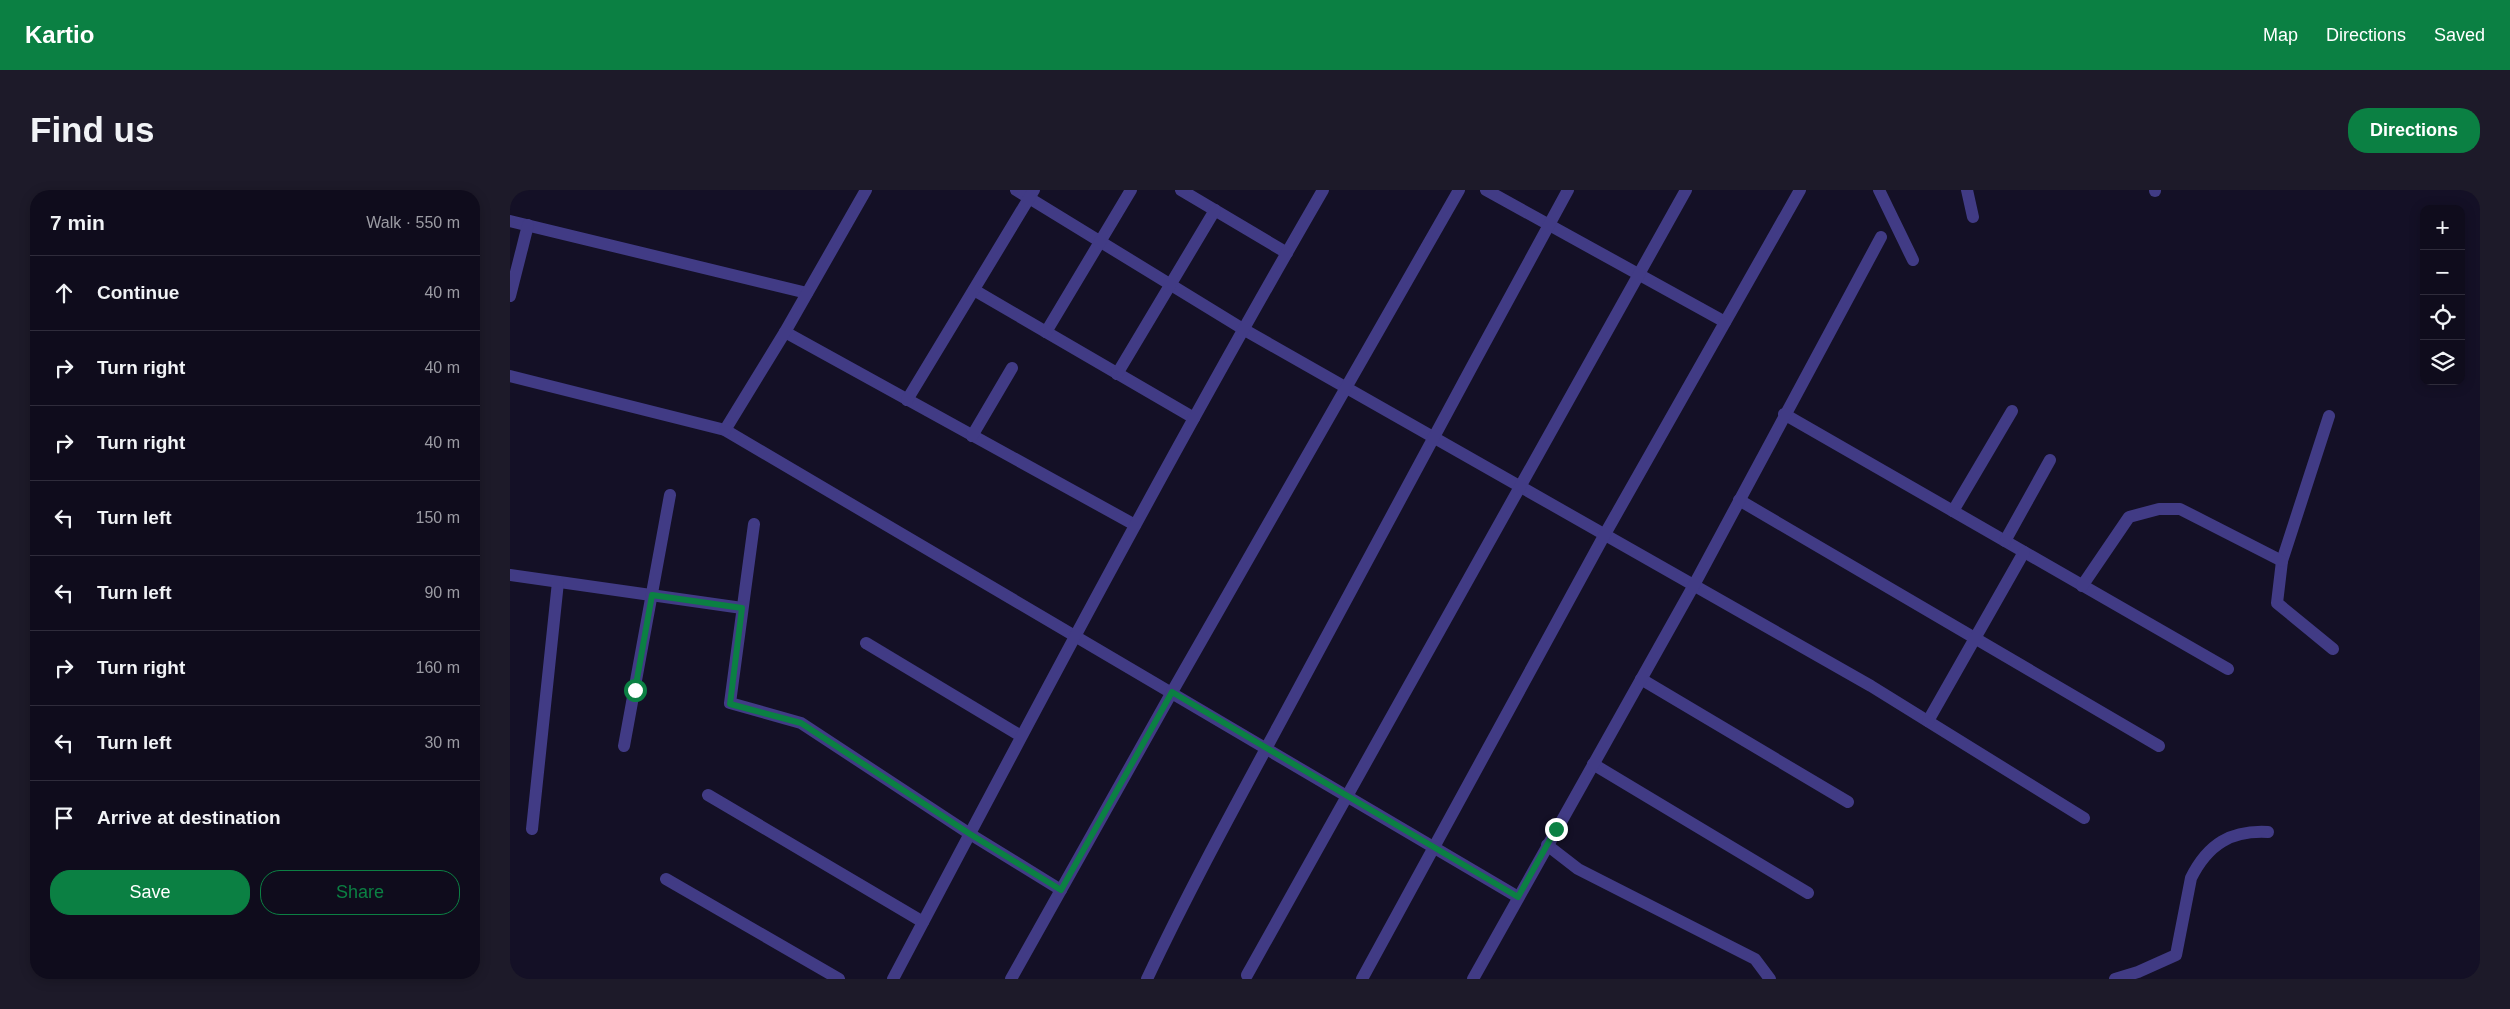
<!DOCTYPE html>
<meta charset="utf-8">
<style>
body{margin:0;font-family:Arial,sans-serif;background:#1d1a29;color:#f1f3f6}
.controls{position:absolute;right:15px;top:15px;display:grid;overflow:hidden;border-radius:10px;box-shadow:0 2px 12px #0003}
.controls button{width:45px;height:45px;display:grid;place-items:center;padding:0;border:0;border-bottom:1px solid #2f2c3b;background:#0f0c1c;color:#f1f3f6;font:25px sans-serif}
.stop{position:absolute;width:15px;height:15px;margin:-11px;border:4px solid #0b8043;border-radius:50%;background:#fff}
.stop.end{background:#0b8043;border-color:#fff;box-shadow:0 1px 5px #0008}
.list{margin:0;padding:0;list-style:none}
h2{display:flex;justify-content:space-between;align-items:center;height:65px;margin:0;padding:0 20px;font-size:21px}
h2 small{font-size:16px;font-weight:400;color:#9b9ba3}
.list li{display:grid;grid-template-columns:32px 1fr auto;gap:15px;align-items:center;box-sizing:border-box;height:75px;padding:0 20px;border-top:1px solid #2f2c3b}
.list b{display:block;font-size:19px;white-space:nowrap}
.list em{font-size:16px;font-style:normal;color:#9b9ba3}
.actions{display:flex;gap:10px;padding:15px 20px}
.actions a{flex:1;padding:11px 0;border:1px solid #0b8043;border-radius:20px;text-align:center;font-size:18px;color:#0b8043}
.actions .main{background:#0b8043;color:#fff}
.icon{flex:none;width:28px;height:28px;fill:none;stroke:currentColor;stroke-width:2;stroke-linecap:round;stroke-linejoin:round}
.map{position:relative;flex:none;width:1970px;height:789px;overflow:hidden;border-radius:20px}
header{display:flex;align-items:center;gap:30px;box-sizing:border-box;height:70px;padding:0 25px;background:#0b8043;color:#fff}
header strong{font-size:24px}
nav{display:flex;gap:28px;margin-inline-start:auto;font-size:18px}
.intro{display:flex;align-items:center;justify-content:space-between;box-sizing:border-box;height:120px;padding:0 30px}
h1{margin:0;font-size:35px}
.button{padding:12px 22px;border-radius:20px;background:#0b8043;color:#fff;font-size:18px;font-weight:700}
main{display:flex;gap:30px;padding:0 30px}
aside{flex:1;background:#0f0c1c;border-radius:20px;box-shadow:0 2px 12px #0003}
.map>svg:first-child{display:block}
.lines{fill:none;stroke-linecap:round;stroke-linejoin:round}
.minor{stroke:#413b85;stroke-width:12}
.route{stroke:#0b8043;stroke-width:6}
</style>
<header>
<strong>Kartio</strong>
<nav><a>Map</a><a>Directions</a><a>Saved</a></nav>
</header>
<div class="intro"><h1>Find us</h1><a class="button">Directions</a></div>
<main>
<aside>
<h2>7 min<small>Walk · 550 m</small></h2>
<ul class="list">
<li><svg class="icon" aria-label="ahead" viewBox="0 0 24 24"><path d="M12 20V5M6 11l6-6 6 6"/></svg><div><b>Continue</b></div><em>40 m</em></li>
<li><svg class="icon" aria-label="right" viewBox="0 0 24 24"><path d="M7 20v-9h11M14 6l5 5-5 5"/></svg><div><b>Turn right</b></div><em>40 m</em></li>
<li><svg class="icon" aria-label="right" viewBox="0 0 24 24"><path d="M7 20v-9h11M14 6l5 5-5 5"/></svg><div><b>Turn right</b></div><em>40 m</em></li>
<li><svg class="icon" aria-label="left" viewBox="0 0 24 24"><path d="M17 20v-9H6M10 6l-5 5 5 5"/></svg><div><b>Turn left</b></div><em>150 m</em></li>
<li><svg class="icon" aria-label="left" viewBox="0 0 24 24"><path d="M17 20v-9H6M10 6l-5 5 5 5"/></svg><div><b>Turn left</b></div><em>90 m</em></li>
<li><svg class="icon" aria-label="right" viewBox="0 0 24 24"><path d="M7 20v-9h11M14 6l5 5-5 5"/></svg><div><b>Turn right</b></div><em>160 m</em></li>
<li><svg class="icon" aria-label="left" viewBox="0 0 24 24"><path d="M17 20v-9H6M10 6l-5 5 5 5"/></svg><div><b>Turn left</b></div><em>30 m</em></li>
<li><svg class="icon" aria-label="arrive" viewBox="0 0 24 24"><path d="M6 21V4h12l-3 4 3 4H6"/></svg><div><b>Arrive at destination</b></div></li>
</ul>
<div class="actions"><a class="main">Save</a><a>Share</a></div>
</aside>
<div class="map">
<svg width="1970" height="789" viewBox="0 0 1970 789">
<rect width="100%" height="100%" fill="#141026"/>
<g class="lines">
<g class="minor">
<path d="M506,0L733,139L1361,496L1574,628"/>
<path d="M671,0L777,63"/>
<path d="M976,0L1215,132"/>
<path d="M1369,0L1403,70"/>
<path d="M1457,0L1463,27"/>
<path d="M1645,0V1"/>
<path d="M0,31L297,103"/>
<path d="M464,100L684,228"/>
<path d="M0,106L18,35"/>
<path d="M275,142L625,335"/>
<path d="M536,142L621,0"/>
<path d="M607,184L705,20"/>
<path d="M0,186L215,240L1008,707"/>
<path d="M397,210L524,0"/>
<path d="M1274,224L1718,479"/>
<path d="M1819,226L1772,371L1767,413L1823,459"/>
<path d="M215,240L275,142L356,0"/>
<path d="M462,246L502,178"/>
<path d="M1229,310L1649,556"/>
<path d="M1443,321L1502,221"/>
<path d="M244,334L220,513L291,533L460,644L551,700"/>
<path d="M1495,351L1540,270"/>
<path d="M0,385L232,418"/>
<path d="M1572,396L1619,327L1649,319H1670L1772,371"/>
<path d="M356,453L511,546"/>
<path d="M1131,489L1338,612"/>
<path d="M1418,531L1514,362"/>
<path d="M114,556L160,305"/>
<path d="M1083,574L1298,703"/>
<path d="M198,605L413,732"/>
<path d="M22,639L48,392"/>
<path d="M1037,655L1068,679L1245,769L1260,789"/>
<path d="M156,689L329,789"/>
<path d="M737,785L1176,0"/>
<path d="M383,789C523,524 663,259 813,0"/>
<path d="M501,789L662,502L949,0"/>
<path d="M637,789C685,687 740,589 793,490C881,326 969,163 1058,0"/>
<path d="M852,789L1095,344L1290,0"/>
<path d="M963,789L1184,395L1371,47"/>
<path d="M1605,789L1628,782L1666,765L1681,688C1698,654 1721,640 1758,642"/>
</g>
</g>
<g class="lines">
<path class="route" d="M125,500L142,405L232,418L220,514L291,533L460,644L551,700L662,502L1008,707L1046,639"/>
</g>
</svg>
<div class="controls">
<button>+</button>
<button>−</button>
<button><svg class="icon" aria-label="locate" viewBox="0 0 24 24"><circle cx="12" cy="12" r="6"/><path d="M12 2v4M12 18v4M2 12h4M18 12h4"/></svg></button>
<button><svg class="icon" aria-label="layers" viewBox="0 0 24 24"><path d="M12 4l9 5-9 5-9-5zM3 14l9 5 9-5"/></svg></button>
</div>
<div class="stop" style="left:125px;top:500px"></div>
<div class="stop end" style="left:1046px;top:639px"></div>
</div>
</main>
